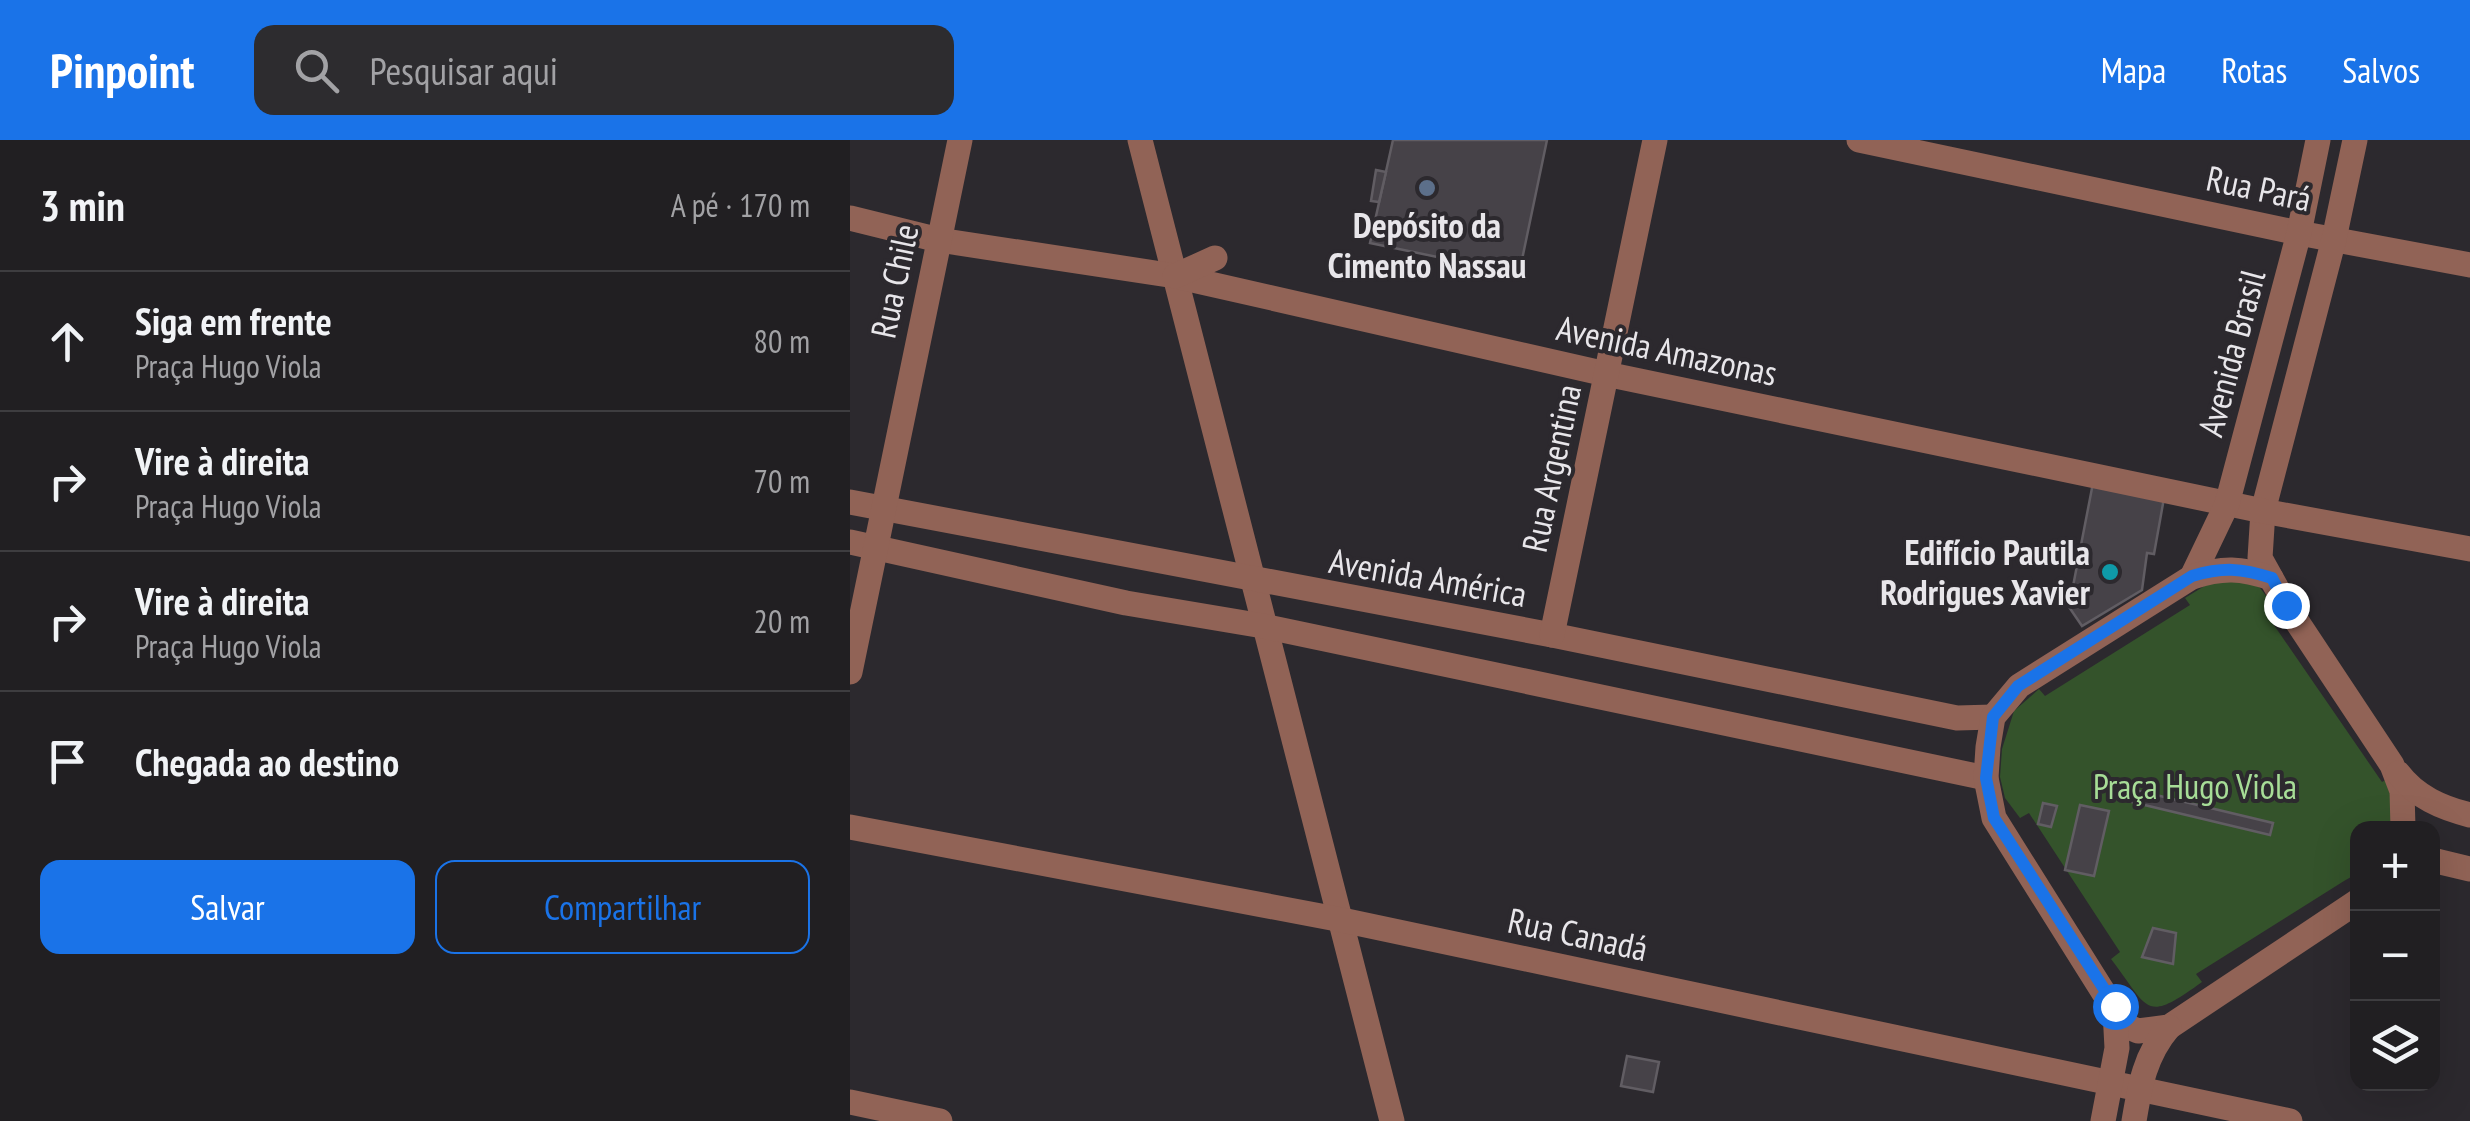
<!DOCTYPE html>
<html lang="pt">
<meta charset="utf-8">
<style>
body{margin:0;font-family:"PT Sans Narrow",sans-serif;background:#2d2c2f;color:#f1f3f6}
.controls{position:absolute;right:30px;bottom:30px;display:grid;overflow:hidden;border-radius:20px;box-shadow:0 10px 40px #0002}
.controls button{width:90px;height:90px;display:grid;place-items:center;padding:0;border:0;border-bottom:2px solid #3e3d40;background:#211f22;color:#f1f3f6;font:50px sans-serif}
.stop{position:absolute;width:30px;height:30px;margin:-22px;border:8px solid #1a73e8;border-radius:50%;background:#fff}
.stop.end{background:#1a73e8;border-color:#fff;box-shadow:0 2px 10px #0008}
.list{margin:0;padding:0;list-style:none}
h2{display:flex;justify-content:space-between;align-items:center;height:130px;margin:0;padding:0 40px;font-size:42px}
h2 small{font-size:32px;font-weight:400;color:#a2a2a5}
.list li{display:grid;grid-template-columns:65px 1fr auto;gap:30px;align-items:center;box-sizing:border-box;height:140px;padding:0 40px;border-top:2px solid #3e3d40}
.list b{display:block;font-size:38px;white-space:nowrap}
.list p{margin:0;font-size:32px;white-space:nowrap;color:#a2a2a5}
.list em{font-size:32px;font-style:normal;color:#a2a2a5}
.actions{display:flex;gap:20px;padding:30px 40px}
.actions a{flex:1;padding:22px 0;border:2px solid #1a73e8;border-radius:20px;text-align:center;font-size:35px;color:#1a73e8}
.actions .main{background:#1a73e8;color:#fff}
.icon{flex:none;width:55px;height:55px;fill:none;stroke:currentColor;stroke-width:2;stroke-linecap:round;stroke-linejoin:round}
.map{position:relative;flex:none;width:1620px;height:981px;overflow:hidden}
header{display:flex;align-items:center;gap:60px;box-sizing:border-box;height:140px;padding:0 50px;background:#1a73e8;color:#fff}
header strong{font-size:48px}
nav{display:flex;gap:55px;margin-inline-start:auto;font-size:35px}
.search{width:700px;height:90px;background:#2d2c2f;display:flex;align-items:center;gap:25px;box-sizing:border-box;padding:0 35px;border-radius:20px;color:#a2a2a5;font-size:38px}
main{display:flex}
aside{flex:1;background:#211f22}
.map>svg:first-child{display:block}
.green{fill:#34532b}
.building{fill:#464248;stroke:#615d63;stroke-width:2.5}
.lines{fill:none;stroke-linecap:round;stroke-linejoin:round}
.minor{stroke:#916356;stroke-width:25}
.route{stroke:#1a73e8;stroke-width:12}
.service-dot{fill:#5c6f8a;stroke:#2c292e;stroke-width:4}
.culture-dot{fill:#0f9aa8;stroke:#2c292e;stroke-width:4}
.labels{text-anchor:middle;dominant-baseline:central;stroke-width:8;stroke-linejoin:round;paint-order:stroke}
.street-label{font-size:35px;fill:#e8e6ea;stroke:#2c292e}
.poi-label{font-size:35px;font-weight:bold;fill:#e8e6ea;stroke:#2c292e}
.park-label{font-size:35px;fill:#a7dd97;stroke:#2c292e}
</style>
<header>
<strong>Pinpoint</strong>
<div class="search"><svg class="icon" aria-label="search" viewBox="0 0 24 24"><circle cx="10" cy="10" r="6"/><path d="M15 15l6 6"/></svg>Pesquisar aqui</div>
<nav><a>Mapa</a><a>Rotas</a><a>Salvos</a></nav>
</header>
<main>
<aside>
<h2>3 min<small>A pé · 170 m</small></h2>
<ul class="list">
<li><svg class="icon" aria-label="ahead" viewBox="0 0 24 24"><path d="M12 20V5M6 11l6-6 6 6"/></svg><div><b>Siga em frente</b><p>Praça Hugo Viola</p></div><em>80 m</em></li>
<li><svg class="icon" aria-label="right" viewBox="0 0 24 24"><path d="M7 20v-9h11M14 6l5 5-5 5"/></svg><div><b>Vire à direita</b><p>Praça Hugo Viola</p></div><em>70 m</em></li>
<li><svg class="icon" aria-label="right" viewBox="0 0 24 24"><path d="M7 20v-9h11M14 6l5 5-5 5"/></svg><div><b>Vire à direita</b><p>Praça Hugo Viola</p></div><em>20 m</em></li>
<li><svg class="icon" aria-label="arrive" viewBox="0 0 24 24"><path d="M6 21V4h12l-3 4 3 4H6"/></svg><div><b>Chegada ao destino</b></div></li>
</ul>
<div class="actions"><a class="main">Salvar</a><a>Compartilhar</a></div>
</aside>
<div class="map">
<svg width="1620" height="981" viewBox="0 0 1620 981">
<rect width="100%" height="100%" fill="#2c292e"/>
<path class="green" d="M1369,437L1407,444L1423,465L1415,472L1532,642L1541,637L1544,664L1540,688H1508L1507,743L1501,737L1494,741L1346,834L1352,842C1294,884 1300,870 1261,819L1270,812L1179,673L1170,678L1155,658L1150,637L1152,609L1164,571L1189,549L1195,556L1340,465L1335,458Z"/>
<g class="building">
<path d="M543,0H697L669,134L520,103Z"/>
<path d="M526,30L536,32L529,62L521,61Z"/>
<path d="M1243,343L1314,358L1304,414L1297,413L1292,450L1232,486L1219,467Z"/>
<path d="M1264,645L1423,683L1420,695L1261,657Z"/>
<path d="M1193,663L1207,666L1201,687L1188,684Z"/>
<path d="M1230,665L1259,671L1244,736L1215,730Z"/>
<path d="M1303,788L1326,793L1323,824L1292,817Z"/>
<path d="M777,916L809,922L803,952L771,946Z"/>
</g>
<g class="lines">
<g class="minor">
<path d="M290,0L542,981"/>
<path d="M1009,0L1449,93L1620,125"/>
<path d="M1505,0L1484,99L1413,371L1410,418L1436,465L1542,625L1552,651L1553,688"/>
<path d="M0,78L89,100L325,136L756,234L1413,371L1620,409"/>
<path d="M325,136L365,118"/>
<path d="M0,362L702,495L1107,578L1143,577"/>
<path d="M0,402L276,463L413,486L1136,638"/>
<path d="M1342,437L1377,364L1449,93L1468,0"/>
<path d="M1421,438C1391,428 1373,427 1342,437L1169,546L1143,577L1138,607L1136,638L1144,678L1274,885L1288,891L1319,887L1508,761"/>
<path d="M702,495L805,0"/>
<path d="M0,532L110,0"/>
<path d="M1548,633C1566,657 1592,668 1620,675"/>
<path d="M0,687L492,780L1440,981"/>
<path d="M1582,720L1620,729"/>
<path d="M0,962L90,981"/>
<path d="M1253,981L1267,908L1265,871"/>
<path d="M1284,981C1290,945 1295,915 1319,887"/>
</g>
</g>
<g class="lines">
<path class="route" d="M1265,866L1144,678L1136,638L1143,577L1168,546L1342,436C1373,427 1391,428 1422,438L1436,465"/>
</g>
<circle class="service-dot" cx="577" cy="48" r="10"/>
<circle class="culture-dot" cx="1260" cy="432" r="10"/>
<g class="labels">
<g class="street-label">
<text transform="translate(1409 48) rotate(12)">Rua Pará</text>
<text transform="translate(44 141) rotate(-78)">Rua Chile</text>
<text transform="translate(817 210) rotate(12)">Avenida Amazonas</text>
<text transform="translate(1381 213) rotate(-75)">Avenida Brasil</text>
<text transform="translate(701 328) rotate(-78)">Rua Argentina</text>
<text transform="translate(578 437) rotate(10)">Avenida América</text>
<text transform="translate(728 794) rotate(12)">Rua Canadá</text>
</g>
<g class="poi-label">
<text x="577" y="85">Depósito da<tspan x="577" dy="40">Cimento Nassau</tspan></text>
<text x="1240" y="412" text-anchor="end">Edifício Pautila<tspan x="1240" dy="40">Rodrigues Xavier</tspan></text>
</g>
<g class="park-label">
<text x="1345" y="646">Praça Hugo Viola</text>
</g>
</g>
</svg>
<div class="controls">
<button>+</button>
<button>−</button>
<button><svg class="icon" aria-label="layers" viewBox="0 0 24 24"><path d="M12 4l9 5-9 5-9-5zM3 14l9 5 9-5"/></svg></button>
</div>
<div class="stop" style="left:1265px;top:866px"></div>
<div class="stop end" style="left:1436px;top:465px"></div>
</div>
</main>
